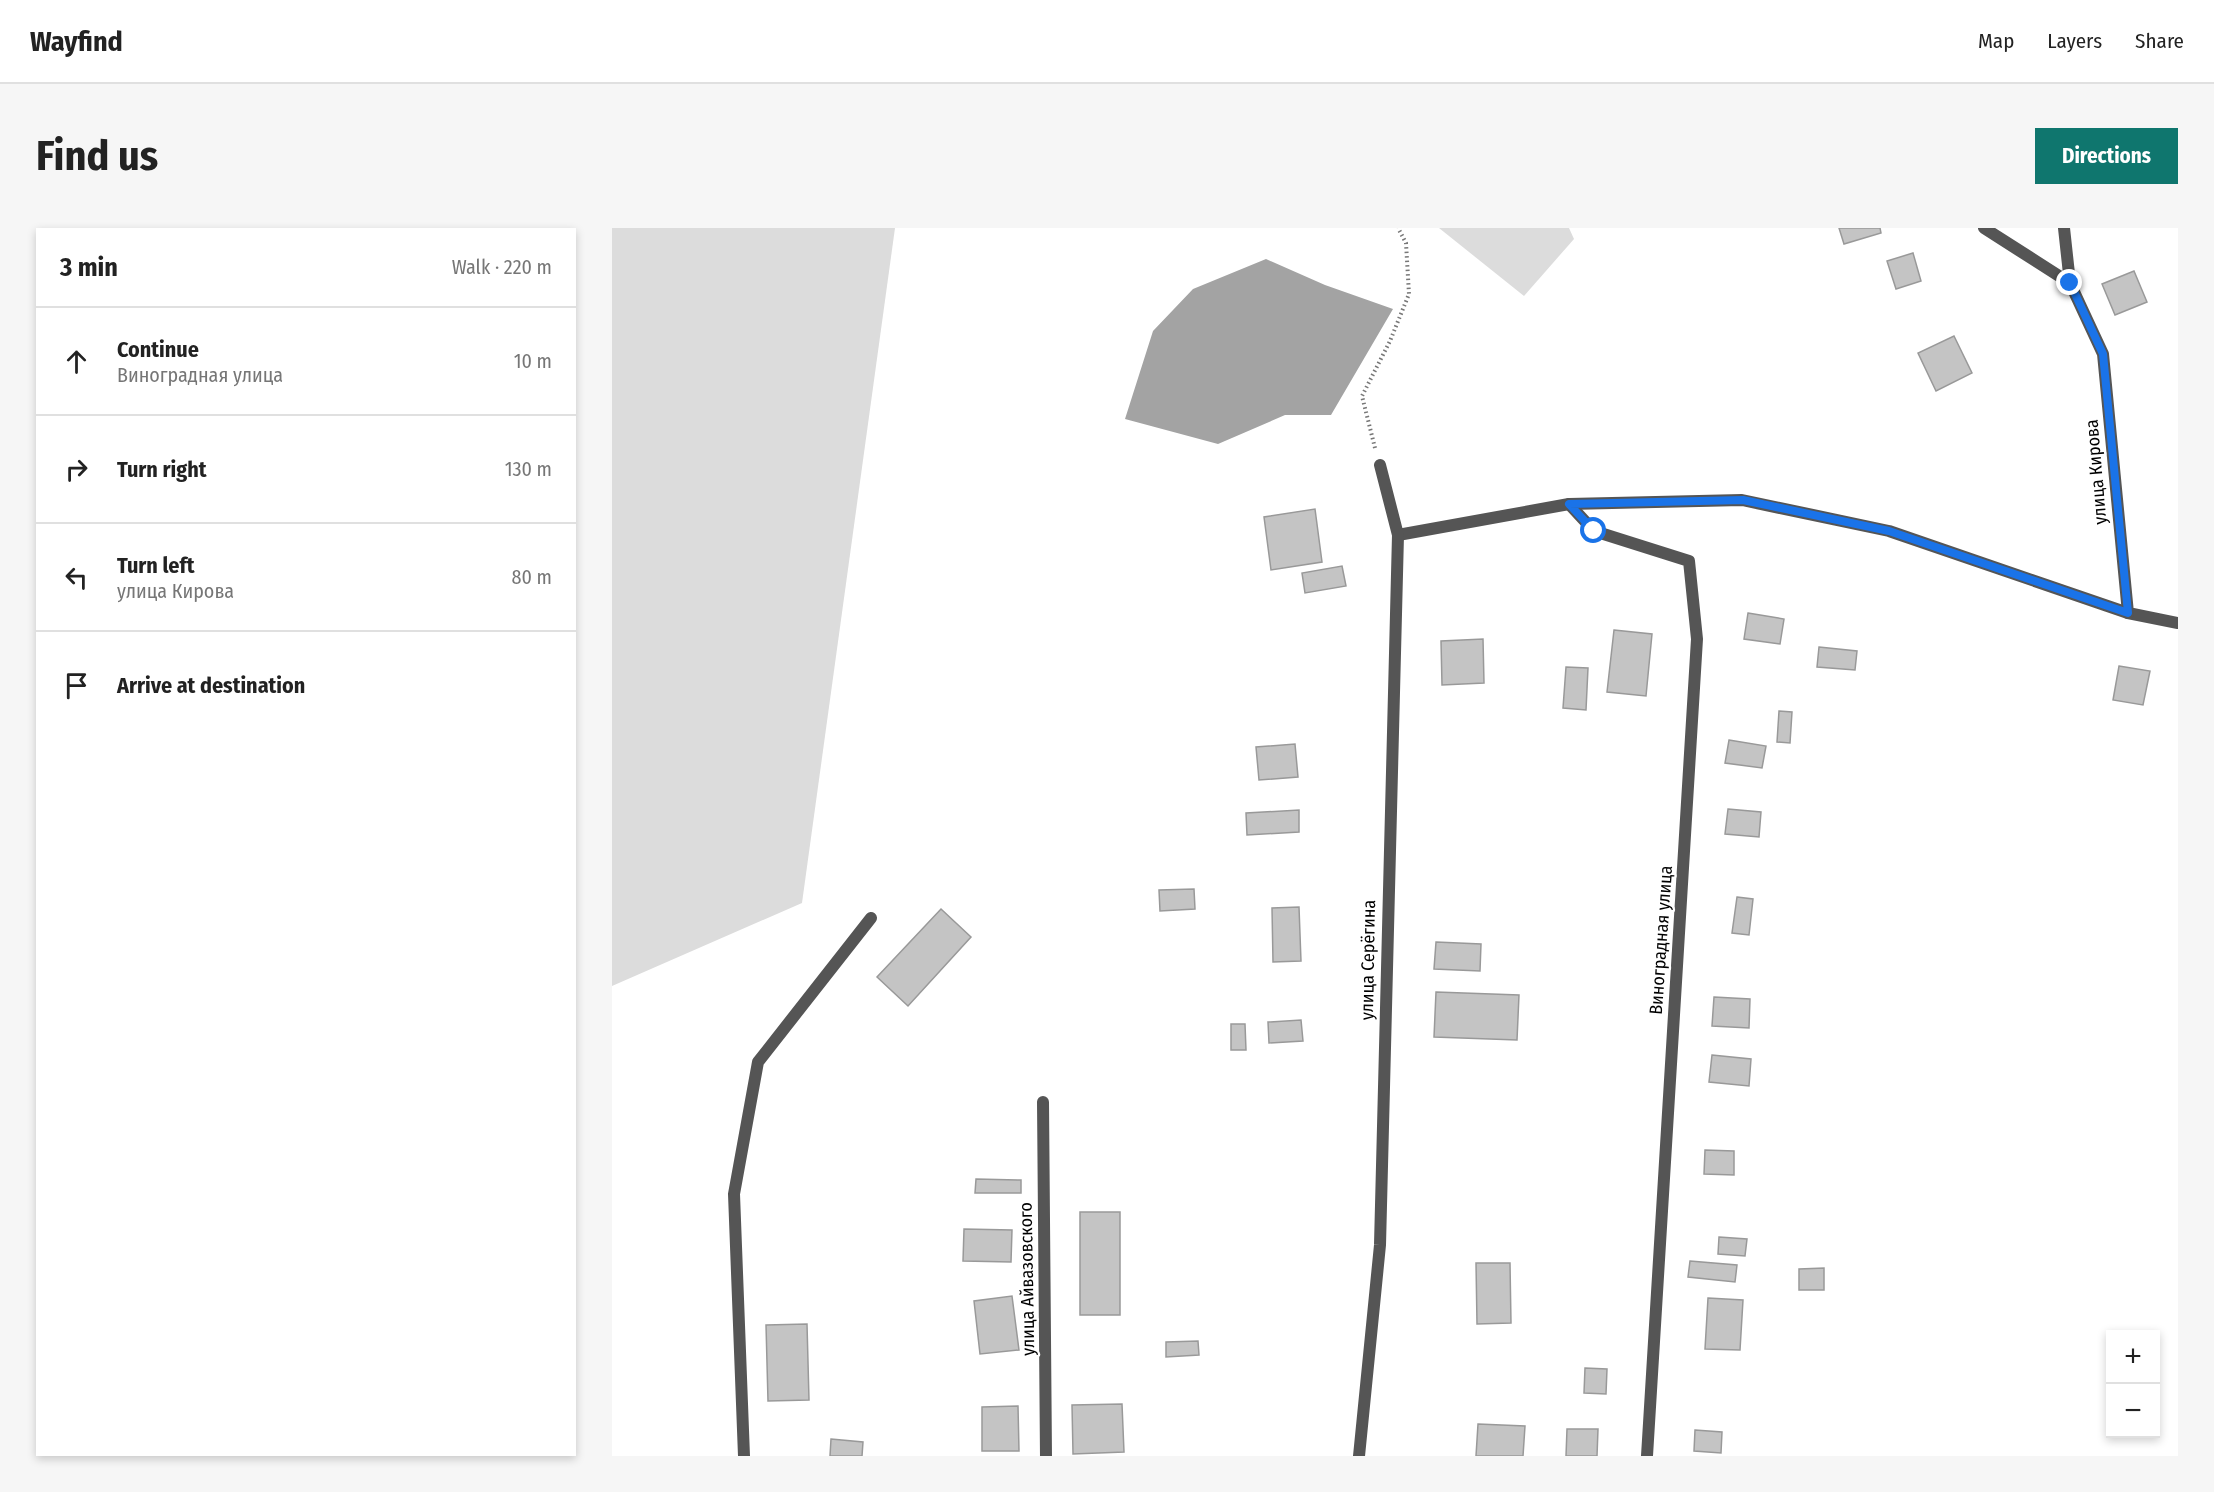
<!DOCTYPE html>
<meta charset="utf-8">
<style>
body{margin:0;font-family:"Fira Sans Condensed",sans-serif;background:#f6f6f6;color:#222}
.controls{position:absolute;right:18px;bottom:18px;display:grid;overflow:hidden;border-radius:0px;box-shadow:0 3px 9px #0003}
.controls button{width:54px;height:54px;display:grid;place-items:center;padding:0;border:0;border-bottom:2px solid #e0e0e0;background:#fff;color:#222;font:30px sans-serif}
.stop{position:absolute;width:18px;height:18px;margin:-14px;border:4px solid #1a73e8;border-radius:50%;background:#fff}
.stop.end{background:#1a73e8;border-color:#fff;box-shadow:0 2px 6px #0008}
.list{margin:0;padding:0;list-style:none}
h2{display:flex;justify-content:space-between;align-items:center;height:78px;margin:0;padding:0 24px;font-size:26px}
h2 small{font-size:20px;font-weight:400;color:#767676}
.list li{display:grid;grid-template-columns:39px 1fr auto;gap:18px;align-items:center;box-sizing:border-box;height:108px;padding:0 24px;border-top:2px solid #e0e0e0}
.list b{display:block;font-size:22px;white-space:nowrap}
.list p{margin:0;font-size:20px;white-space:nowrap;color:#767676}
.list em{font-size:20px;font-style:normal;color:#767676}
.icon{flex:none;width:33px;height:33px;fill:none;stroke:currentColor;stroke-width:2;stroke-linecap:round;stroke-linejoin:round}
.map{position:relative;flex:none;width:1566px;height:1228px;overflow:hidden;border-radius:0px}
header{display:flex;align-items:center;gap:36px;box-sizing:border-box;height:84px;padding:0 30px;background:#fff;border-bottom:2px solid #e0e0e0}
header strong{font-size:28px}
nav{display:flex;gap:33px;margin-inline-start:auto;font-size:21px}
.intro{display:flex;align-items:center;justify-content:space-between;box-sizing:border-box;height:144px;padding:0 36px}
h1{margin:0;font-size:42px}
.button{padding:15px 27px;border-radius:0px;background:#0f766e;color:#fff;font-size:21px;font-weight:700}
main{display:flex;gap:36px;padding:0 36px}
aside{flex:1;background:#fff;border-radius:0px;box-shadow:0 3px 9px #0003}
.map>svg:first-child{display:block}
.green{fill:#dcdcdc}
.water{fill:#a3a3a3}
.building{fill:#c4c4c4;stroke:#999;stroke-width:1.5}
.lines{fill:none;stroke-linecap:round;stroke-linejoin:round}
.path{stroke:#777;stroke-width:4;stroke-dasharray:1.5 3;stroke-linecap:butt}
.service{stroke:#555;stroke-width:12}
.minor{stroke:#555;stroke-width:12}
.route{stroke:#1a73e8;stroke-width:8}
.labels{text-anchor:middle;dominant-baseline:central;stroke-width:4.5;stroke-linejoin:round;paint-order:stroke}
.street-label{font-size:18px;fill:#000;stroke:#fff}
</style>
<header>
<strong>Wayfind</strong>
<nav><a>Map</a><a>Layers</a><a>Share</a></nav>
</header>
<div class="intro"><h1>Find us</h1><a class="button">Directions</a></div>
<main>
<aside>
<h2>3 min<small>Walk · 220 m</small></h2>
<ul class="list">
<li><svg class="icon" aria-label="ahead" viewBox="0 0 24 24"><path d="M12 20V5M6 11l6-6 6 6"/></svg><div><b>Continue</b><p>Виноградная улица</p></div><em>10 m</em></li>
<li><svg class="icon" aria-label="right" viewBox="0 0 24 24"><path d="M7 20v-9h11M14 6l5 5-5 5"/></svg><div><b>Turn right</b></div><em>130 m</em></li>
<li><svg class="icon" aria-label="left" viewBox="0 0 24 24"><path d="M17 20v-9H6M10 6l-5 5 5 5"/></svg><div><b>Turn left</b><p>улица Кирова</p></div><em>80 m</em></li>
<li><svg class="icon" aria-label="arrive" viewBox="0 0 24 24"><path d="M6 21V4h12l-3 4 3 4H6"/></svg><div><b>Arrive at destination</b></div></li>
</ul>
</aside>
<div class="map">
<svg width="1566" height="1228" viewBox="0 0 1566 1228">
<rect width="100%" height="100%" fill="#fff"/>
<g class="green">
<path d="M0,0H283L190,675L0,758Z"/>
<path d="M827,0H957L962,11L912,68Z"/>
</g>
<path class="water" d="M654,31L713,57L781,81L719,187H673L606,216L513,191L541,103L581,61Z"/>
<g class="building">
<path d="M1227,0H1268L1269,5L1232,16Z"/>
<path d="M1301,25L1309,53L1284,61L1275,33Z"/>
<path d="M1522,43L1535,74L1503,87L1490,56Z"/>
<path d="M1342,108L1360,145L1324,163L1306,125Z"/>
<path d="M703,281L710,334L659,342L652,289Z"/>
<path d="M730,338L734,358L693,365L690,345Z"/>
<path d="M1136,385L1172,391L1168,416L1132,411Z"/>
<path d="M1002,402L1040,406L1034,468L995,464Z"/>
<path d="M871,411L872,455L830,457L829,413Z"/>
<path d="M1207,419L1245,423L1243,442L1205,439Z"/>
<path d="M1507,438L1538,443L1531,477L1501,472Z"/>
<path d="M954,439L976,440L974,482L951,480Z"/>
<path d="M1167,483L1180,484L1178,515L1165,514Z"/>
<path d="M1117,512L1154,518L1150,540L1113,535Z"/>
<path d="M683,516L686,549L647,552L644,519Z"/>
<path d="M1116,581L1149,584L1147,609L1113,606Z"/>
<path d="M687,582V604L635,607L634,585Z"/>
<path d="M582,661L583,681L548,683L547,662Z"/>
<path d="M1125,669L1141,671L1137,707L1120,705Z"/>
<path d="M687,679L689,733L661,734L660,680Z"/>
<path d="M329,681L359,709L296,778L265,749Z"/>
<path d="M824,714L869,716L868,743L822,741Z"/>
<path d="M824,764L907,767L905,812L822,809Z"/>
<path d="M1102,769L1138,771L1137,800L1100,798Z"/>
<path d="M689,792L691,813L657,815L656,794Z"/>
<path d="M619,796H633L634,822H619Z"/>
<path d="M1100,827L1139,831L1137,858L1097,854Z"/>
<path d="M1093,922L1122,923V947L1092,946Z"/>
<path d="M364,951L409,952V965H363Z"/>
<rect x="468" y="984" width="40" height="103"/>
<path d="M352,1001L400,1002L399,1034L351,1033Z"/>
<path d="M1107,1009L1135,1011L1133,1028L1106,1026Z"/>
<path d="M1078,1033L1125,1037L1123,1054L1076,1049Z"/>
<path d="M864,1035H898L899,1095L865,1096Z"/>
<path d="M1212,1040V1062H1187V1041Z"/>
<path d="M400,1068L407,1122L368,1126L362,1073Z"/>
<path d="M1096,1070L1131,1072L1128,1122L1093,1121Z"/>
<path d="M195,1096L197,1172L156,1173L154,1097Z"/>
<path d="M586,1113L587,1127L554,1129V1114Z"/>
<path d="M973,1140L995,1141L994,1166L972,1165Z"/>
<path d="M510,1176L512,1224L461,1226L460,1177Z"/>
<path d="M406,1178L407,1223H370V1179Z"/>
<path d="M866,1196L913,1198L911,1228H864Z"/>
<path d="M955,1201H986L985,1228H954Z"/>
<path d="M1083,1202L1110,1204L1109,1225L1082,1223Z"/>
<path d="M219,1211L251,1214L250,1228H218Z"/>
</g>
<g class="lines">
<path class="path" d="M763,220L750,168L778,113L797,66L794,15L786,0"/>
<path class="service" d="M132,1228L122,966L146,834L259,690"/>
<g class="minor">
<path d="M1372,0L1458,55L1491,126L1516,385L1566,395"/>
<path d="M1452,0L1458,55"/>
<path d="M957,276L982,303L1077,333L1085,411L1035,1228"/>
<path d="M786,307L957,276L1130,272L1277,303L1516,385"/>
<path d="M431,874L434,1228"/>
<path d="M747,1228L768,1017L786,307L768,237"/>
</g>
</g>
<g class="lines">
<path class="route" d="M982,303L957,276L1131,272L1277,303L1516,385L1491,126L1458,55"/>
</g>
<g class="labels">
<g class="street-label">
<text transform="translate(1484 244) rotate(-95)">улица Кирова</text>
<text transform="translate(1049 712) rotate(-86)">Виноградная улица</text>
<text transform="translate(756 732) rotate(-89)">улица Серёгина</text>
<text transform="translate(415 1051) rotate(-91)">улица Айвазовского</text>
</g>
</g>
</svg>
<div class="controls">
<button>+</button>
<button>−</button>
</div>
<div class="stop" style="left:982px;top:303px"></div>
<div class="stop end" style="left:1458px;top:55px"></div>
</div>
</main>
